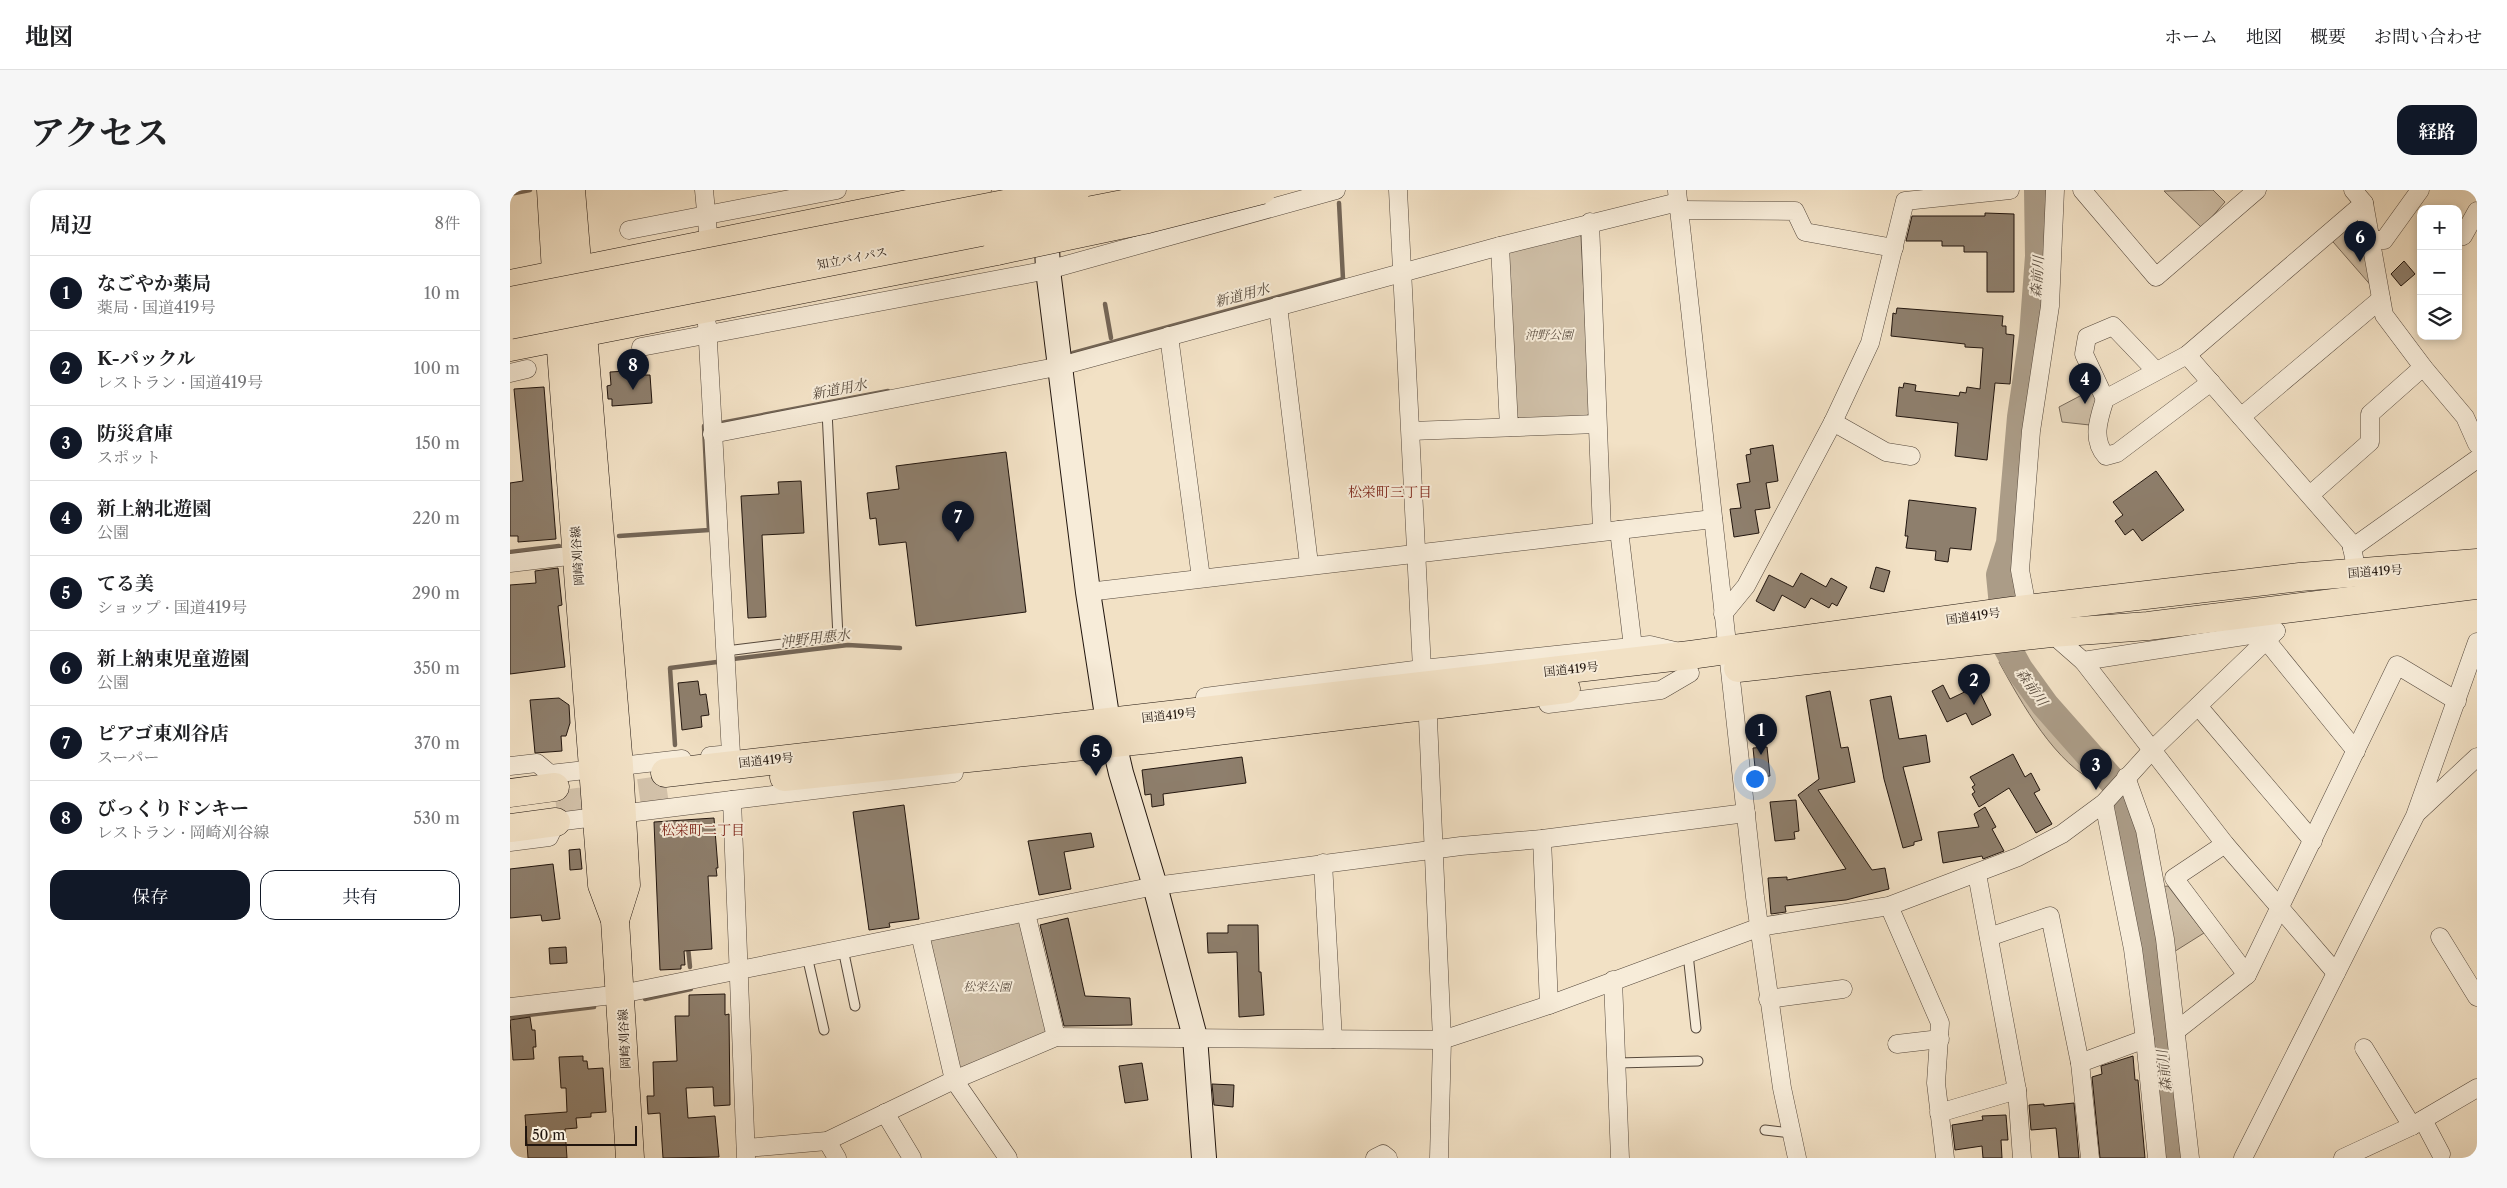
<!DOCTYPE html>
<html lang="ja">
<meta charset="utf-8">
<style>
body{margin:0;font-family:"Libre Caslon Text","Noto Serif JP",serif;background:#f6f6f6;color:#202124}
.controls{position:absolute;right:15px;top:15px;display:grid;overflow:hidden;border-radius:10px;box-shadow:0 2px 8px #0003}
.controls button{width:45px;height:45px;display:grid;place-items:center;padding:0;border:0;border-bottom:1px solid #e0e0e0;background:#fff;color:#202124;font:25px sans-serif}
.scale{position:absolute;left:15px;bottom:12px;width:112px;box-sizing:border-box;padding-left:5px;border:2px solid #21150e;border-top:0;font-size:14px;line-height:18px;white-space:nowrap;color:#21150e;-webkit-text-stroke:4px #f7ecd9;paint-order:stroke}
.you{position:absolute;left:1244px;top:588px;width:18px;height:18px;margin:-12px;border:4px solid #fff;border-radius:50%;background:#1a73e8;box-shadow:0 0 0 8px #1a73e833}
.badge{display:grid;place-items:center;width:32px;height:32px;border-radius:50%;background:#111827;color:#fff;font-size:16px;font-weight:700}
.pin{position:absolute;translate:-50% -41px;filter:drop-shadow(0 1px 2px #0008)}
.pin::after{content:'';position:absolute;top:26px;width:18px;height:15px;background:inherit;clip-path:polygon(0 0,100% 0,50% 100%)}
.list{margin:0;padding:0;list-style:none}
h2{display:flex;justify-content:space-between;align-items:center;height:65px;margin:0;padding:0 20px;font-size:21px}
h2 small{font-size:16px;font-weight:400;color:#757577}
.list li{display:grid;grid-template-columns:32px 1fr auto;gap:15px;align-items:center;box-sizing:border-box;height:75px;padding:0 20px;border-top:1px solid #e0e0e0}
.list b{display:block;font-size:19px;white-space:nowrap}
.list p{margin:0;font-size:16px;white-space:nowrap;color:#757577}
.list em{font-size:16px;font-style:normal;color:#757577}
.actions{display:flex;gap:10px;padding:15px 20px}
.actions a{flex:1;padding:11px 0;border:1px solid #111827;border-radius:15px;text-align:center;font-size:18px;color:#111827}
.actions .main{background:#111827;color:#fff}
.icon{flex:none;width:28px;height:28px;fill:none;stroke:currentColor;stroke-width:2;stroke-linecap:round;stroke-linejoin:round}
.map{position:relative;flex:none;width:1967px;height:968px;overflow:hidden;border-radius:15px}
header{display:flex;align-items:center;gap:30px;box-sizing:border-box;height:70px;padding:0 25px;background:#fff;border-bottom:1px solid #e0e0e0}
header strong{font-size:24px}
nav{display:flex;gap:28px;margin-inline-start:auto;font-size:18px}
.intro{display:flex;align-items:center;justify-content:space-between;box-sizing:border-box;height:120px;padding:0 30px}
h1{margin:0;font-size:35px}
.button{padding:12px 22px;border-radius:15px;background:#111827;color:#fff;font-size:18px;font-weight:700}
main{display:flex;gap:30px;padding:0 30px}
aside{flex:1;background:#fff;border-radius:15px;box-shadow:0 2px 8px #0003}
.map>svg:first-child{display:block}
.green{fill:#cebea6;stroke:#786a5a}
.lines{fill:none;stroke-linecap:round;stroke-linejoin:round}
.stream{stroke:#746657;stroke-width:4.5}
.river{stroke:#ab9c87;stroke-width:28}
.building{fill:#8e7f6d;stroke:#21150e}
.highway-tunnel{stroke:#d3c2aa;stroke-width:28;stroke-dasharray:28 14;stroke-linecap:butt}
.lane-casing{stroke:#55483c;stroke-width:11}
.street-casing{stroke:#55483c;stroke-width:19}
.secondary-casing{stroke:#21150e;stroke-width:26}
.primary-casing{stroke:#21150e;stroke-width:29}
.highway-casing{stroke:#21150e;stroke-width:29}
.lane{stroke:#f7ecd9;stroke-width:9}
.street{stroke:#f7ecd9;stroke-width:18}
.secondary{stroke:#f7ecd9;stroke-width:24}
.primary{stroke:#f2e1c5;stroke-width:28}
.highway{stroke:#f2e1c5;stroke-width:28}
.highway-bridge-casing{stroke:#21150e;stroke-width:29;stroke-linecap:butt}
.highway-bridge{stroke:#f2e1c5;stroke-width:28}
.labels{text-anchor:middle;dominant-baseline:central;stroke-width:4;stroke-linejoin:round;paint-order:stroke}
.street-label{font-size:12px;fill:#21150e;stroke:#f7ecd9}
.park-label{font-size:12px;font-style:italic;fill:#5e5043;stroke:#f7ecd9}
.water-label{font-size:14px;font-style:italic;fill:#584b3e;stroke:#f7ecd9}
.neighbourhood-label{font-size:14px;fill:#7a1f14;stroke:#f7ecd9}
</style>
<header>
<strong>地図</strong>
<nav><a>ホーム</a><a>地図</a><a>概要</a><a>お問い合わせ</a></nav>
</header>
<div class="intro"><h1>アクセス</h1><a class="button">経路</a></div>
<main>
<aside>
<h2>周辺<small>8件</small></h2>
<ul class="list">
<li><span class="badge">1</span><div><b>なごやか薬局</b><p>薬局 · 国道419号</p></div><em>10 m</em></li>
<li><span class="badge">2</span><div><b>K-パックル</b><p>レストラン · 国道419号</p></div><em>100 m</em></li>
<li><span class="badge">3</span><div><b>防災倉庫</b><p>スポット</p></div><em>150 m</em></li>
<li><span class="badge">4</span><div><b>新上納北遊園</b><p>公園</p></div><em>220 m</em></li>
<li><span class="badge">5</span><div><b>てる美</b><p>ショップ · 国道419号</p></div><em>290 m</em></li>
<li><span class="badge">6</span><div><b>新上納東児童遊園</b><p>公園</p></div><em>350 m</em></li>
<li><span class="badge">7</span><div><b>ピアゴ東刈谷店</b><p>スーパー</p></div><em>370 m</em></li>
<li><span class="badge">8</span><div><b>びっくりドンキー</b><p>レストラン · 岡崎刈谷線</p></div><em>530 m</em></li>
</ul>
<div class="actions"><a class="main">保存</a><a>共有</a></div>
</aside>
<div class="map">
<svg width="1967" height="968" viewBox="0 0 1967 968">
<rect width="100%" height="100%" fill="#f2e1c5"/>
<filter id="stains"><feTurbulence type="fractalNoise" baseFrequency=".004" numOctaves="4"/><feColorMatrix values="0 0 0 0 .2 0 0 0 0 .09 0 0 0 0 .02 0 0 0 .5 -.17"/></filter>
<radialGradient id="worn" r=".72"><stop offset=".6" stop-color="#630" stop-opacity="0"/><stop offset="1" stop-color="#630" stop-opacity=".3"/></radialGradient>
<g class="green">
<path d="M1703,0L1715,12L1692,38L1654,1Z"/>
<path d="M1851,27L1864,99L1817,45Z"/>
<path d="M1067,41L1071,47L1080,222L1076,227L1010,229L1005,224L997,65L1003,59Z"/>
<path d="M1589,196V236L1552,232L1549,217Z"/>
<path d="M1489,472L1504,477L1533,517L1592,583L1590,594C1546,576 1511,512 1489,472Z"/>
<path d="M1658,696L1694,743L1659,765L1648,697Z"/>
<path d="M511,732L537,843L449,882L417,749Z"/>
</g>
<g class="lines">
<g class="stream">
<path d="M0,4L20,0"/>
<path d="M595,114L601,148"/>
<path d="M563,163L833,89L829,13"/>
<path d="M211,233L378,201"/>
<path d="M109,346L199,340L194,236"/>
<path d="M0,362L49,356"/>
<path d="M223,469L338,455L390,458"/>
<path d="M165,555L160,478L207,472"/>
<path d="M178,757L180,777"/>
<path d="M135,809L181,799"/>
<path d="M2,827L84,817"/>
</g>
<path class="river" d="M1528,0L1529,66L1523,146L1511,227L1500,353L1490,385L1497,457L1509,479L1535,515L1604,593L1615,616L1640,753L1664,968"/>
</g>
<g class="building">
<path d="M1475,23L1504,24V102H1477V62H1454V56H1432V51H1396L1402,26H1475Z"/>
<path d="M1894,71L1905,84L1891,96L1881,84Z"/>
<path d="M1387,118L1493,126L1492,136H1496V144L1504,145L1500,194L1485,193L1477,270L1445,266L1448,233L1386,226L1389,197L1393,198L1394,193L1406,195L1405,201L1449,206L1450,202L1456,203L1457,197L1470,199L1473,158L1455,157V154L1381,146L1383,123L1386,124Z"/>
<path d="M134,180V185H140L142,213L102,216V209H98L97,196L101,195L100,182Z"/>
<path d="M34,197L46,349L8,352V346H0V293L13,291L4,199Z"/>
<path d="M1263,255L1268,291L1256,293L1260,318L1245,320L1249,343L1224,347L1220,319L1231,318L1227,294L1240,292L1236,265L1241,264L1240,259Z"/>
<path d="M496,262L516,422L406,436L396,352L369,355L366,328L360,329L357,303L389,299L386,276Z"/>
<path d="M1646,281L1674,320L1632,351L1623,339L1615,345L1605,331L1613,325L1603,312Z"/>
<path d="M291,291L294,343L252,345L256,427L238,428L231,306L269,304L268,292Z"/>
<path d="M1399,310L1466,318L1461,360L1440,358L1438,372L1425,370L1426,361L1396,358L1398,346H1395Z"/>
<path d="M1366,377L1380,381L1374,402L1360,398Z"/>
<path d="M48,378L52,415L48,416L55,477L0,484V395L26,393L25,381Z"/>
<path d="M1291,383L1316,397L1321,388L1337,397L1327,416L1322,413L1319,418L1301,408L1295,418L1272,405L1264,421L1246,411L1259,385L1283,397Z"/>
<path d="M188,491L190,505L196,504L199,525L191,526L192,537L172,540L168,493Z"/>
<path d="M1433,495L1440,509L1467,496L1481,525L1462,535L1456,523L1437,532L1422,501Z"/>
<path d="M1320,501L1331,558L1338,557L1345,592L1308,600L1362,680L1375,678L1379,699L1336,710L1275,716L1276,722L1261,724L1258,688L1277,687V690L1336,679L1288,605L1309,589L1296,506Z"/>
<path d="M1381,506L1389,549L1416,545L1420,572L1393,577L1412,650L1404,652V655L1393,658L1374,589L1360,510Z"/>
<path d="M49,508L59,515L60,533L56,546H51L52,561L25,563L20,510Z"/>
<path d="M1257,557L1260,586L1246,587L1243,558Z"/>
<path d="M1503,564L1515,587L1521,583L1530,600L1524,603L1542,634L1526,643L1499,598L1469,617L1462,604L1465,602L1462,597L1465,595L1460,587Z"/>
<path d="M732,567L736,593L653,604L654,615L642,617L641,604L635,605L632,580Z"/>
<path d="M1286,610L1289,641L1284,642L1285,649L1265,651L1260,612Z"/>
<path d="M394,615L409,729L379,733L380,737L359,740L343,622Z"/>
<path d="M1475,617L1486,637L1482,639L1494,661L1473,669L1472,666L1433,673L1428,642L1469,637L1464,624Z"/>
<path d="M204,628L208,678H206L207,686H198L202,759L174,761L175,775H171V779L150,780L144,632Z"/>
<path d="M581,643L584,657L554,662L561,699L529,705L518,651Z"/>
<path d="M70,659L72,679L60,680L59,660Z"/>
<path d="M43,674L50,729L32,731L31,725L0,728V679Z"/>
<path d="M558,728L575,806L620,808L622,835L554,836L530,735Z"/>
<path d="M718,735H748L749,782H751L754,825L729,827L727,762L698,763L697,743H718Z"/>
<path d="M56,757L57,773L40,774L39,758Z"/>
<path d="M215,804V825L219,824L220,915L204,916L203,897L176,898L178,928L205,926L209,967L153,968L150,923L138,924L137,906H144L143,872L167,871L165,826H179V805Z"/>
<path d="M20,827L22,840H25L26,857H23L24,869L3,870L0,830Z"/>
<path d="M73,866V871H77L78,879L93,878L96,922L81,923V927L66,928L67,938L55,939L57,968H18L15,925L57,922L56,898H51L49,867Z"/>
<path d="M1623,866L1625,890H1628L1635,968H1590L1582,887L1592,884L1591,876Z"/>
<path d="M632,873L638,910L615,913L609,876Z"/>
<path d="M702,894L724,895L723,917L704,915Z"/>
<path d="M1564,913L1569,968H1549L1546,938L1521,940L1519,915L1534,914V916Z"/>
<path d="M1496,925L1498,950H1491L1492,968H1473L1472,956L1445,960L1442,935L1473,930L1472,926Z"/>
</g>
<g class="lines">
<path class="highway-tunnel" d="M46,615L157,599"/>
<g class="lane-casing">
<g id="lane">
<path d="M216,461L328,447L317,221"/>
<path d="M333,759L345,816"/>
<path d="M1178,764L1186,838"/>
<path d="M297,766L314,840"/>
<path d="M1107,873L1188,871"/>
<path d="M1255,940L1281,943"/>
</g>
</g>
<g class="street-casing">
<g id="street">
<path d="M194,0L199,53"/>
<path d="M888,0L912,479"/>
<path d="M1572,0L1646,87L1747,0"/>
<path d="M1167,1L1245,707L1272,898L1287,968"/>
<path d="M1169,20L1285,21L1295,42L1384,58"/>
<path d="M1080,32L1092,341"/>
<path d="M119,40L327,0"/>
<path d="M1948,44L1953,46L1967,21"/>
<path d="M1861,50H1874L1910,0"/>
<path d="M990,56L999,237"/>
<path d="M768,116L799,374"/>
<path d="M197,134L221,564L200,566"/>
<path d="M659,146L691,388"/>
<path d="M131,157L538,80L826,0"/>
<path d="M1677,165L1841,353L1847,382"/>
<path d="M1913,177L1955,227L1967,254"/>
<path d="M0,183L17,179"/>
<path d="M1701,192L1607,263L1596,266C1581,249 1589,228 1595,209L1677,165L1854,13L1843,0"/>
<path d="M1595,209L1574,164L1577,147L1603,136L1646,181"/>
<path d="M1731,227L1871,109"/>
<path d="M1323,232L1376,262L1401,266"/>
<path d="M901,241L1087,234"/>
<path d="M202,244L551,176L990,56L1168,12"/>
<path d="M1800,305L1860,252V224L1913,177L1874,125L1854,13"/>
<path d="M1109,340L1123,457"/>
<path d="M1842,358L1967,269"/>
<path d="M0,373L67,365"/>
<path d="M578,402L1203,329"/>
<path d="M1516,412L1510,380L1521,241L1540,116L1545,0"/>
<path d="M1213,424L1236,396L1323,232L1360,153L1395,11L1500,0"/>
<path d="M1541,443L1573,471L1766,441"/>
<path d="M1756,450L1846,561"/>
<path d="M1573,471L1715,654L1826,783"/>
<path d="M695,507L912,479L1140,455L1165,461"/>
<path d="M1038,514L1151,500L1180,483"/>
<path d="M1688,516L1803,651"/>
<path d="M918,529L932,850L929,968"/>
<path d="M0,576L27,573L40,584L172,569"/>
<path d="M1616,587L1635,640L1655,749L1680,968"/>
<path d="M222,610L444,583"/>
<path d="M1594,613L1623,759L1635,849L1647,968"/>
<path d="M1907,623L1967,567"/>
<path d="M1032,649L1039,815"/>
<path d="M0,652L39,647L46,632L222,610L236,968"/>
<path d="M1715,654L1664,688L1737,785"/>
<path d="M813,673L823,849"/>
<path d="M1467,684L1507,900L1512,968"/>
<path d="M1379,716L1430,833L1426,893L1435,968"/>
<path d="M516,723L546,847"/>
<path d="M410,744L444,890L498,968"/>
<path d="M1479,747L1540,726L1570,873L1580,968"/>
<path d="M1930,747L1967,807"/>
<path d="M1103,790L1110,968"/>
<path d="M1258,809L1333,799"/>
<path d="M0,817L111,804L645,696L951,656L1032,649L1236,623"/>
<path d="M1666,841L1737,785L1887,475L1947,511"/>
<path d="M1387,854L1430,849"/>
<path d="M1854,858L1902,936"/>
<path d="M1570,873L1635,849"/>
<path d="M375,923L402,968"/>
<path d="M1429,923L1507,900"/>
<path d="M1913,930L1931,964"/>
<path d="M317,951L327,968"/>
<path d="M236,958L317,951L444,890L546,847L932,850L1039,815L1250,737L1379,716L1508,667L1552,644L1594,613L1643,559L1766,441"/>
<path d="M865,968L873,964L878,968"/>
<path d="M1733,968L1905,626L1967,452"/>
<path d="M1833,968L1902,936L1967,898"/>
</g>
</g>
<g class="secondary-casing">
<path id="secondary" d="M536,34L538,80L578,402L596,519L611,583L645,696L685,847L694,968"/>
</g>
<g class="primary-casing">
<g id="primary">
<path d="M41,0L50,147L92,695L105,730L120,968"/>
<path d="M61,0L109,576L116,695L105,730"/>
</g>
</g>
<g class="highway-casing">
<g id="highway">
<path d="M0,94L467,0"/>
<path d="M0,157L487,61"/>
<path d="M1228,478L1541,443L1638,436L1967,395"/>
<path d="M155,583L1180,465L1500,421L1790,387L1967,373"/>
<path d="M274,587L642,549L1056,499"/>
<path d="M0,603L45,597"/>
<path d="M0,638L46,632"/>
</g>
</g>
<use href="#lane" class="lane"/>
<use href="#street" class="street"/>
<use href="#secondary" class="secondary"/>
<use href="#primary" class="primary"/>
<use href="#highway" class="highway"/>
<g class="highway-bridge-casing">
<g id="highway-bridge">
<path d="M487,61L638,29L752,0"/>
<path d="M0,111L566,0"/>
<path d="M0,135L684,0"/>
</g>
</g>
<use href="#highway-bridge" class="highway-bridge"/>
</g>
<g class="labels">
<g class="street-label">
<text transform="translate(342 68) rotate(-11)">知立バイパス</text>
<text transform="translate(67 366) rotate(-94)">岡崎刈谷線</text>
<text transform="translate(1865 381) rotate(-4)">国道419号</text>
<text transform="translate(1463 426) rotate(-8)">国道419号</text>
<text transform="translate(1061 479) rotate(-6)">国道419号</text>
<text transform="translate(659 525) rotate(-6)">国道419号</text>
<text transform="translate(256 570) rotate(-6)">国道419号</text>
<text transform="translate(114 849) rotate(-93)">岡崎刈谷線</text>
</g>
<g class="park-label">
<text x="1039" y="144">沖野公園</text>
<text x="477" y="796">松栄公園</text>
</g>
<g class="water-label">
<text transform="translate(1527 87) rotate(-86)">森前川</text>
<text transform="translate(732 105) rotate(-15)">新道用水</text>
<text transform="translate(329 199) rotate(-11)">新道用水</text>
<text transform="translate(305 448) rotate(-6)">沖野用悪水</text>
<text transform="translate(1522 497) rotate(55)">森前川</text>
<text transform="translate(1654 881) rotate(-96)">森前川</text>
</g>
<g class="neighbourhood-label">
<text x="880" y="302">松栄町三丁目</text>
<text x="193" y="640">松栄町二丁目</text>
</g>
</g>
<rect width="100%" height="100%" filter="url(#stains)"/>
<rect width="100%" height="100%" fill="url(#worn)"/>
</svg>
<div class="controls">
<button>+</button>
<button>−</button>
<button><svg class="icon" aria-label="layers" viewBox="0 0 24 24"><path d="M12 4l9 5-9 5-9-5zM3 14l9 5 9-5"/></svg></button>
</div>
<div class="scale">50 m</div>
<div class="you"></div>
<div class="pin badge" style="left:1251px;top:565px">1</div>
<div class="pin badge" style="left:1464px;top:515px">2</div>
<div class="pin badge" style="left:1586px;top:600px">3</div>
<div class="pin badge" style="left:1575px;top:214px">4</div>
<div class="pin badge" style="left:586px;top:586px">5</div>
<div class="pin badge" style="left:1850px;top:72px">6</div>
<div class="pin badge" style="left:448px;top:352px">7</div>
<div class="pin badge" style="left:123px;top:200px">8</div>
</div>
</main>
